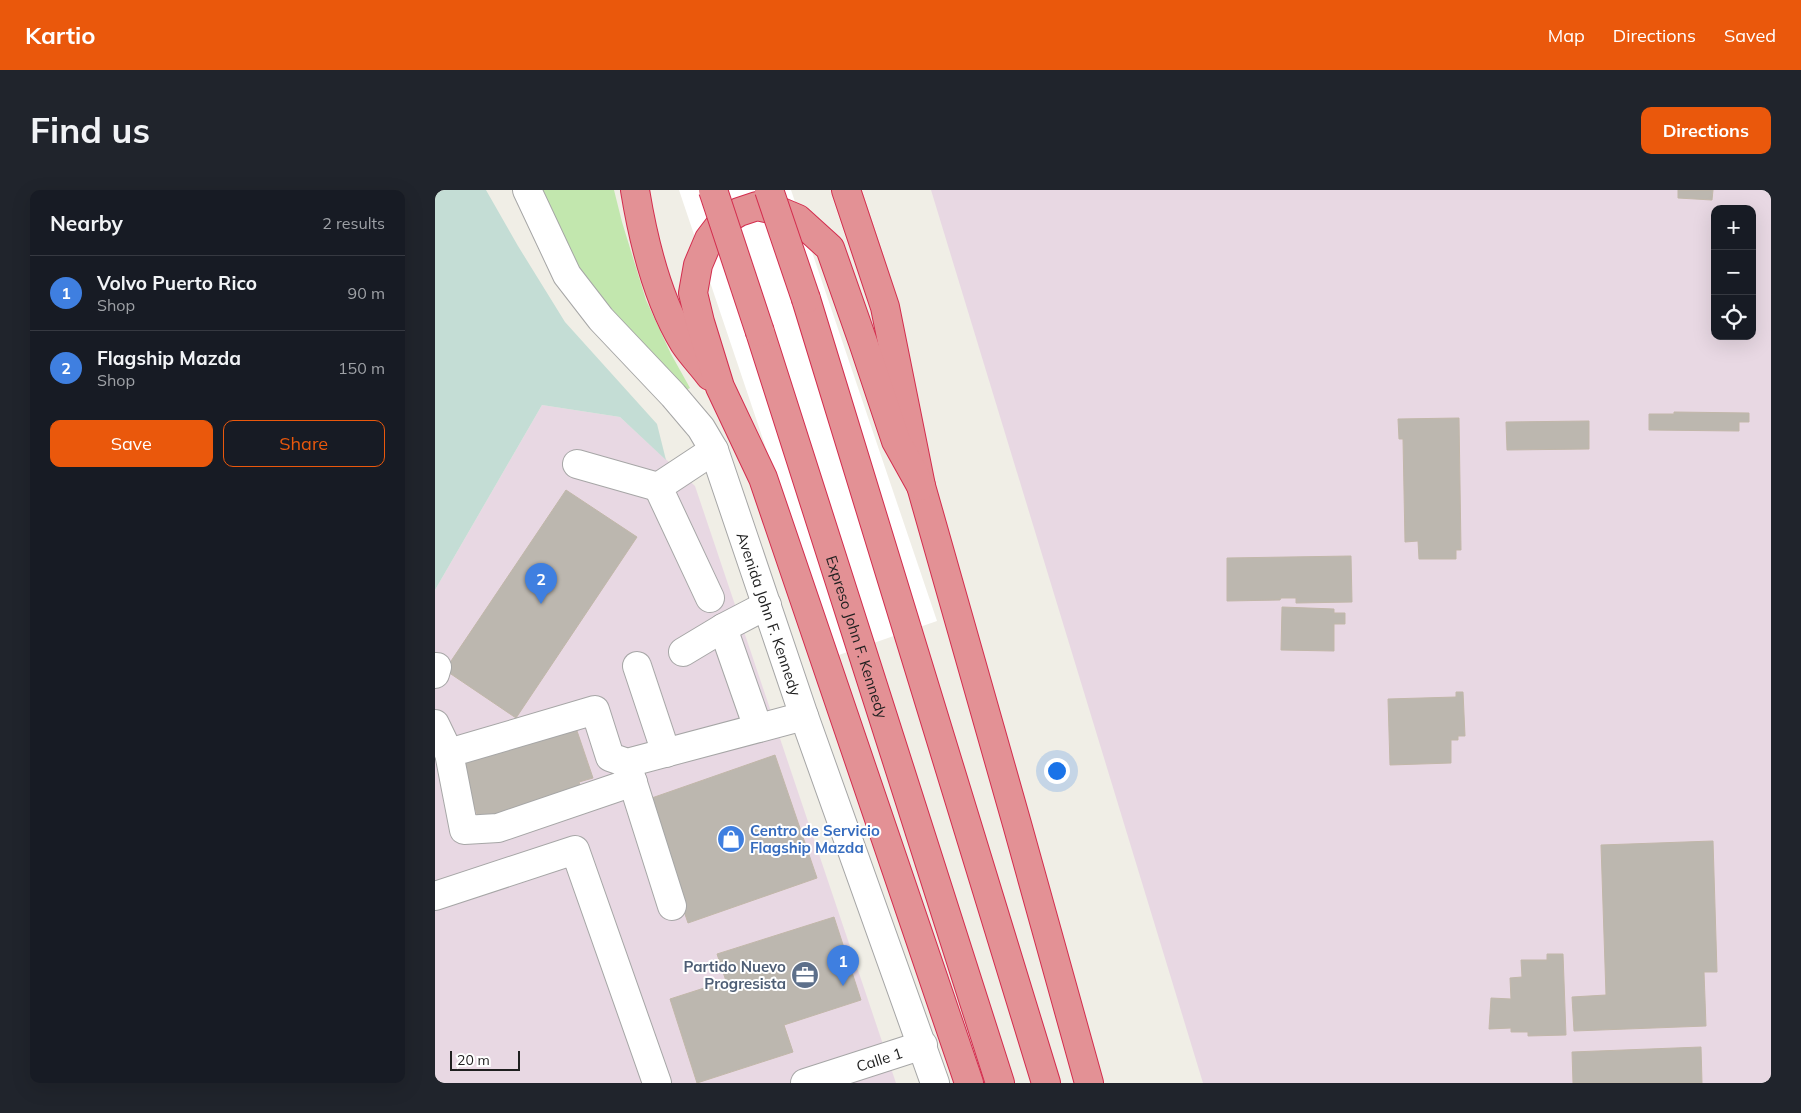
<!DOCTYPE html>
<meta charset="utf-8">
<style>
body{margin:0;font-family:Mulish,sans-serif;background:#20242c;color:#f1f3f6}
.controls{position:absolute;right:15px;top:15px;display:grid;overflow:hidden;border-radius:10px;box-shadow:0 5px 20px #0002}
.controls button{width:45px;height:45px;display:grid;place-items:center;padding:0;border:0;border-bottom:1px solid #363941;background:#171b24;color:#f1f3f6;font:25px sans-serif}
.scale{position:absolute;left:15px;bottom:12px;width:70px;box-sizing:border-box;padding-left:5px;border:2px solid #1f1f1f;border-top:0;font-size:14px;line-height:18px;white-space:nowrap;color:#1f1f1f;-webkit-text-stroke:4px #fff;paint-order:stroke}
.you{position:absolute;left:621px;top:580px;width:18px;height:18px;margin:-12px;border:4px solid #fff;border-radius:50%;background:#1a73e8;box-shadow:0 0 0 8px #1a73e833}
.badge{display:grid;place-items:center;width:32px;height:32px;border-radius:50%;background:#ea580c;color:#fff;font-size:16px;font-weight:700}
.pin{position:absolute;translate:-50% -41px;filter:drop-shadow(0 1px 2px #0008)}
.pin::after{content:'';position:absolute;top:26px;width:18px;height:15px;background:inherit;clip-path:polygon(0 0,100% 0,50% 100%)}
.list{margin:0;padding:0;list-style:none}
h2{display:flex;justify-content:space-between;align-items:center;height:65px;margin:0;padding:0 20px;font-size:21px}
h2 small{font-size:16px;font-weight:400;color:#9ea1a6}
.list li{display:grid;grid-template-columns:32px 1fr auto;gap:15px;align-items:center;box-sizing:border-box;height:75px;padding:0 20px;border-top:1px solid #363941}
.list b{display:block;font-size:19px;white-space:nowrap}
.list p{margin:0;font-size:16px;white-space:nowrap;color:#9ea1a6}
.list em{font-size:16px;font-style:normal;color:#9ea1a6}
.actions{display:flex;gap:10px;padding:15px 20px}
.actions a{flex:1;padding:11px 0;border:1px solid #ea580c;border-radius:10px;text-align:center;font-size:18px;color:#ea580c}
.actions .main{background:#ea580c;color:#fff}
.icon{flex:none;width:28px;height:28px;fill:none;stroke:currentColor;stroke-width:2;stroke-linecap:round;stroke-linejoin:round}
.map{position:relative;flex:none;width:1336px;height:893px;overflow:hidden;border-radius:10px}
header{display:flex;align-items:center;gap:30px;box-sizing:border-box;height:70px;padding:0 25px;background:#ea580c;color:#fff}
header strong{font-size:24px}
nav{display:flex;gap:28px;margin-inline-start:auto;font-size:18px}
.intro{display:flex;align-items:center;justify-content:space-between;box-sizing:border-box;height:120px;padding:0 30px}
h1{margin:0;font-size:35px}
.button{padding:12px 22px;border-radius:10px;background:#ea580c;color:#fff;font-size:18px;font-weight:700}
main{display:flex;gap:30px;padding:0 30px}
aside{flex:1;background:#171b24;border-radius:10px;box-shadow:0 5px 20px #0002}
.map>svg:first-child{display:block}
.industrial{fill:#e8d8e3;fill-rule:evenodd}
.grass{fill:#c2e7ae}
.wetland{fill:#c4ddd5}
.pier{fill:#fff}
.building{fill:#bcb7af;stroke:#c1b7a9}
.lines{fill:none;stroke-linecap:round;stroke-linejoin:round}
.minor-casing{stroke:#a6a6a6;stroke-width:30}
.highway-casing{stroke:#d32d4e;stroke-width:30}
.minor{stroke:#fff;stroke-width:28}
.highway{stroke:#e39195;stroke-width:28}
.highway-bridge-casing{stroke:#d32d4e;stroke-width:30;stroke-linecap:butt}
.highway-bridge{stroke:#e39195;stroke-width:28}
.labels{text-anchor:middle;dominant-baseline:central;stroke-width:4;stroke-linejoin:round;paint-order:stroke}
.street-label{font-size:15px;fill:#1f1f1f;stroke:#fff}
.shop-label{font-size:15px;font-weight:bold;fill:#366cbe;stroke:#fff;text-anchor:start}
.service-label{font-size:15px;font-weight:bold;fill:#4e5e75;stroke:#fff;text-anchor:end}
</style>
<header>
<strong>Kartio</strong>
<nav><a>Map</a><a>Directions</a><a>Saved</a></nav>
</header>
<div class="intro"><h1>Find us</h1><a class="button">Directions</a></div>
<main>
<aside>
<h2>Nearby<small>2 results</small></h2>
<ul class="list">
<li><span class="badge" style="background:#3f7fe0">1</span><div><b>Volvo Puerto Rico</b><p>Shop</p></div><em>90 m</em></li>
<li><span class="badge" style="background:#3f7fe0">2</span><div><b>Flagship Mazda</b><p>Shop</p></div><em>150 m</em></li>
</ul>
<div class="actions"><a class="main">Save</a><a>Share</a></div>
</aside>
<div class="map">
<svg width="1336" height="893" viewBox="0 0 1336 893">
<rect width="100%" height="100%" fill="#f0eee6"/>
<g class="industrial">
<path d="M496,0H1336V893H768ZM1280,19H1317V146H1280Z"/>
<path d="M107,215L185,227L260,296L461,893H0V400Z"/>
</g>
<path class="grass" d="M108,0H179L187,32L211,110L236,164L255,198L251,200L150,90L116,26Z"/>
<path class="wetland" d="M0,0H51L83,56L130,132L222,234L231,270L185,227L107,215L0,400Z"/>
<path class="pier" d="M244,0H356L502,431L401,466Z"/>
<g class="building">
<path d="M1243,0H1278L1277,10L1243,8Z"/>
<path d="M1239,222L1314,223V232H1304V241L1214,240V224H1239Z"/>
<path d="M1024,228L1026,360H1021V369H984L983,351L970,352L968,249H964L963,229Z"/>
<path d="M1154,231V259L1072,260L1071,232Z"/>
<path d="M131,300L202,347L81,528L10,480Z"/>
<path d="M916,366L917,412L861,413V408H846L845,410L792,411V368Z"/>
<path d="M847,417L899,419V423H910V434H899V461L846,460Z"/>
<path d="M1021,502H1028L1030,546H1023V550H1016V573L955,575L953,509L1021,507Z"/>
<path d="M140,535L158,588L144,592L147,601L46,636L25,574Z"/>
<path d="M340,565L382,688L253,733L211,610Z"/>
<path d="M1278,651L1282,782H1269L1271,836L1139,841L1137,807L1171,805L1166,655Z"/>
<path d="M399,727L426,810L349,835L358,862L262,893L235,809L291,791L282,764Z"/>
<path d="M1112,764H1128L1131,845L1093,846V842H1076V838L1054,839L1056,808L1076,809L1075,788L1087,787L1086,770H1112Z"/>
<path d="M1266,857L1267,893H1138L1137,862Z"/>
</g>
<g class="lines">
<g class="minor-casing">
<g id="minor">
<path id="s1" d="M92,0L132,85L166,129L238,205L266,238L279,260L369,526L500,893"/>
<path d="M142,274L223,297"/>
<path d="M275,408L223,297L279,260"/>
<path d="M288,438L323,538"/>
<path d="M248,462L288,438L332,415"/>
<path d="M202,476L231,563"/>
<path d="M0,484L2,477"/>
<path d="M0,534L14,563"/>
<path d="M192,574L237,716"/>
<path d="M198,592L63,638L29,640L14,563L160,520L175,567L192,573L369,526"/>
<path d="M0,706L140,660L222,893"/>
<path id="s2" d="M370,893L488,855"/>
</g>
</g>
<g class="highway-casing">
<g id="highway">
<path d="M200,0C208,49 223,110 249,153C256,164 267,175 275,186"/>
<path d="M411,0L450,117L486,296L582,634L654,893"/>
<path d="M371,109L611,893"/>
<path id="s3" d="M325,142L565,893"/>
<path d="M486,296L461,251L428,152L395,58L363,29L344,21L322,16L304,22L287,32L274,49L263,75L258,103L265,132L285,197L328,288L534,893"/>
</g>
</g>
<use href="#minor" class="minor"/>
<use href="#highway" class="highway"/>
<g class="highway-bridge-casing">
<g id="highway-bridge">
<path d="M278,0L325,142"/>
<path d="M334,0L371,109"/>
</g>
</g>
<use href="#highway-bridge" class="highway-bridge"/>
</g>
<defs>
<g id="shop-disc" transform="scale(1.4375)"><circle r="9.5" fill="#3f7fe0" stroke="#fff"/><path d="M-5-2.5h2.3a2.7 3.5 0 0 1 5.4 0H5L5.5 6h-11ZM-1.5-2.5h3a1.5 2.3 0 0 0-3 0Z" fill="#fff"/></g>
<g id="office-disc" transform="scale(1.4375)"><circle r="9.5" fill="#5c6f8a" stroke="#fff"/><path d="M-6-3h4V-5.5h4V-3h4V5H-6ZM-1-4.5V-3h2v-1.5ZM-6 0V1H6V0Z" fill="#fff"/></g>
</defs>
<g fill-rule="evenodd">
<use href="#shop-disc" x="296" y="649"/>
<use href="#office-disc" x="370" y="785"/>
</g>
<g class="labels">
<g class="street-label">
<text stroke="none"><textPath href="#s1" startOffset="496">Avenida John F. Kennedy</textPath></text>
<text stroke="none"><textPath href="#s3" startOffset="320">Expreso John F. Kennedy</textPath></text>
<text stroke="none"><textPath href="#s2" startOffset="78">Calle 1</textPath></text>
</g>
<g class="shop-label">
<text x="315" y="640">Centro de Servicio<tspan x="315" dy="17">Flagship Mazda</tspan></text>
</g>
<g class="service-label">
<text x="351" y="776">Partido Nuevo<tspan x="351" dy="17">Progresista</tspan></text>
</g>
</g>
</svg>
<div class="controls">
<button>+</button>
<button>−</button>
<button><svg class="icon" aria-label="locate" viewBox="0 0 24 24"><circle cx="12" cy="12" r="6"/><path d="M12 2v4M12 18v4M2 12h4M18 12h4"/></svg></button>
</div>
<div class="scale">20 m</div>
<div class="you"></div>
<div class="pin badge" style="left:408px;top:796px;background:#3f7fe0">1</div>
<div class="pin badge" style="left:106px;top:414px;background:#3f7fe0">2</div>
</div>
</main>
